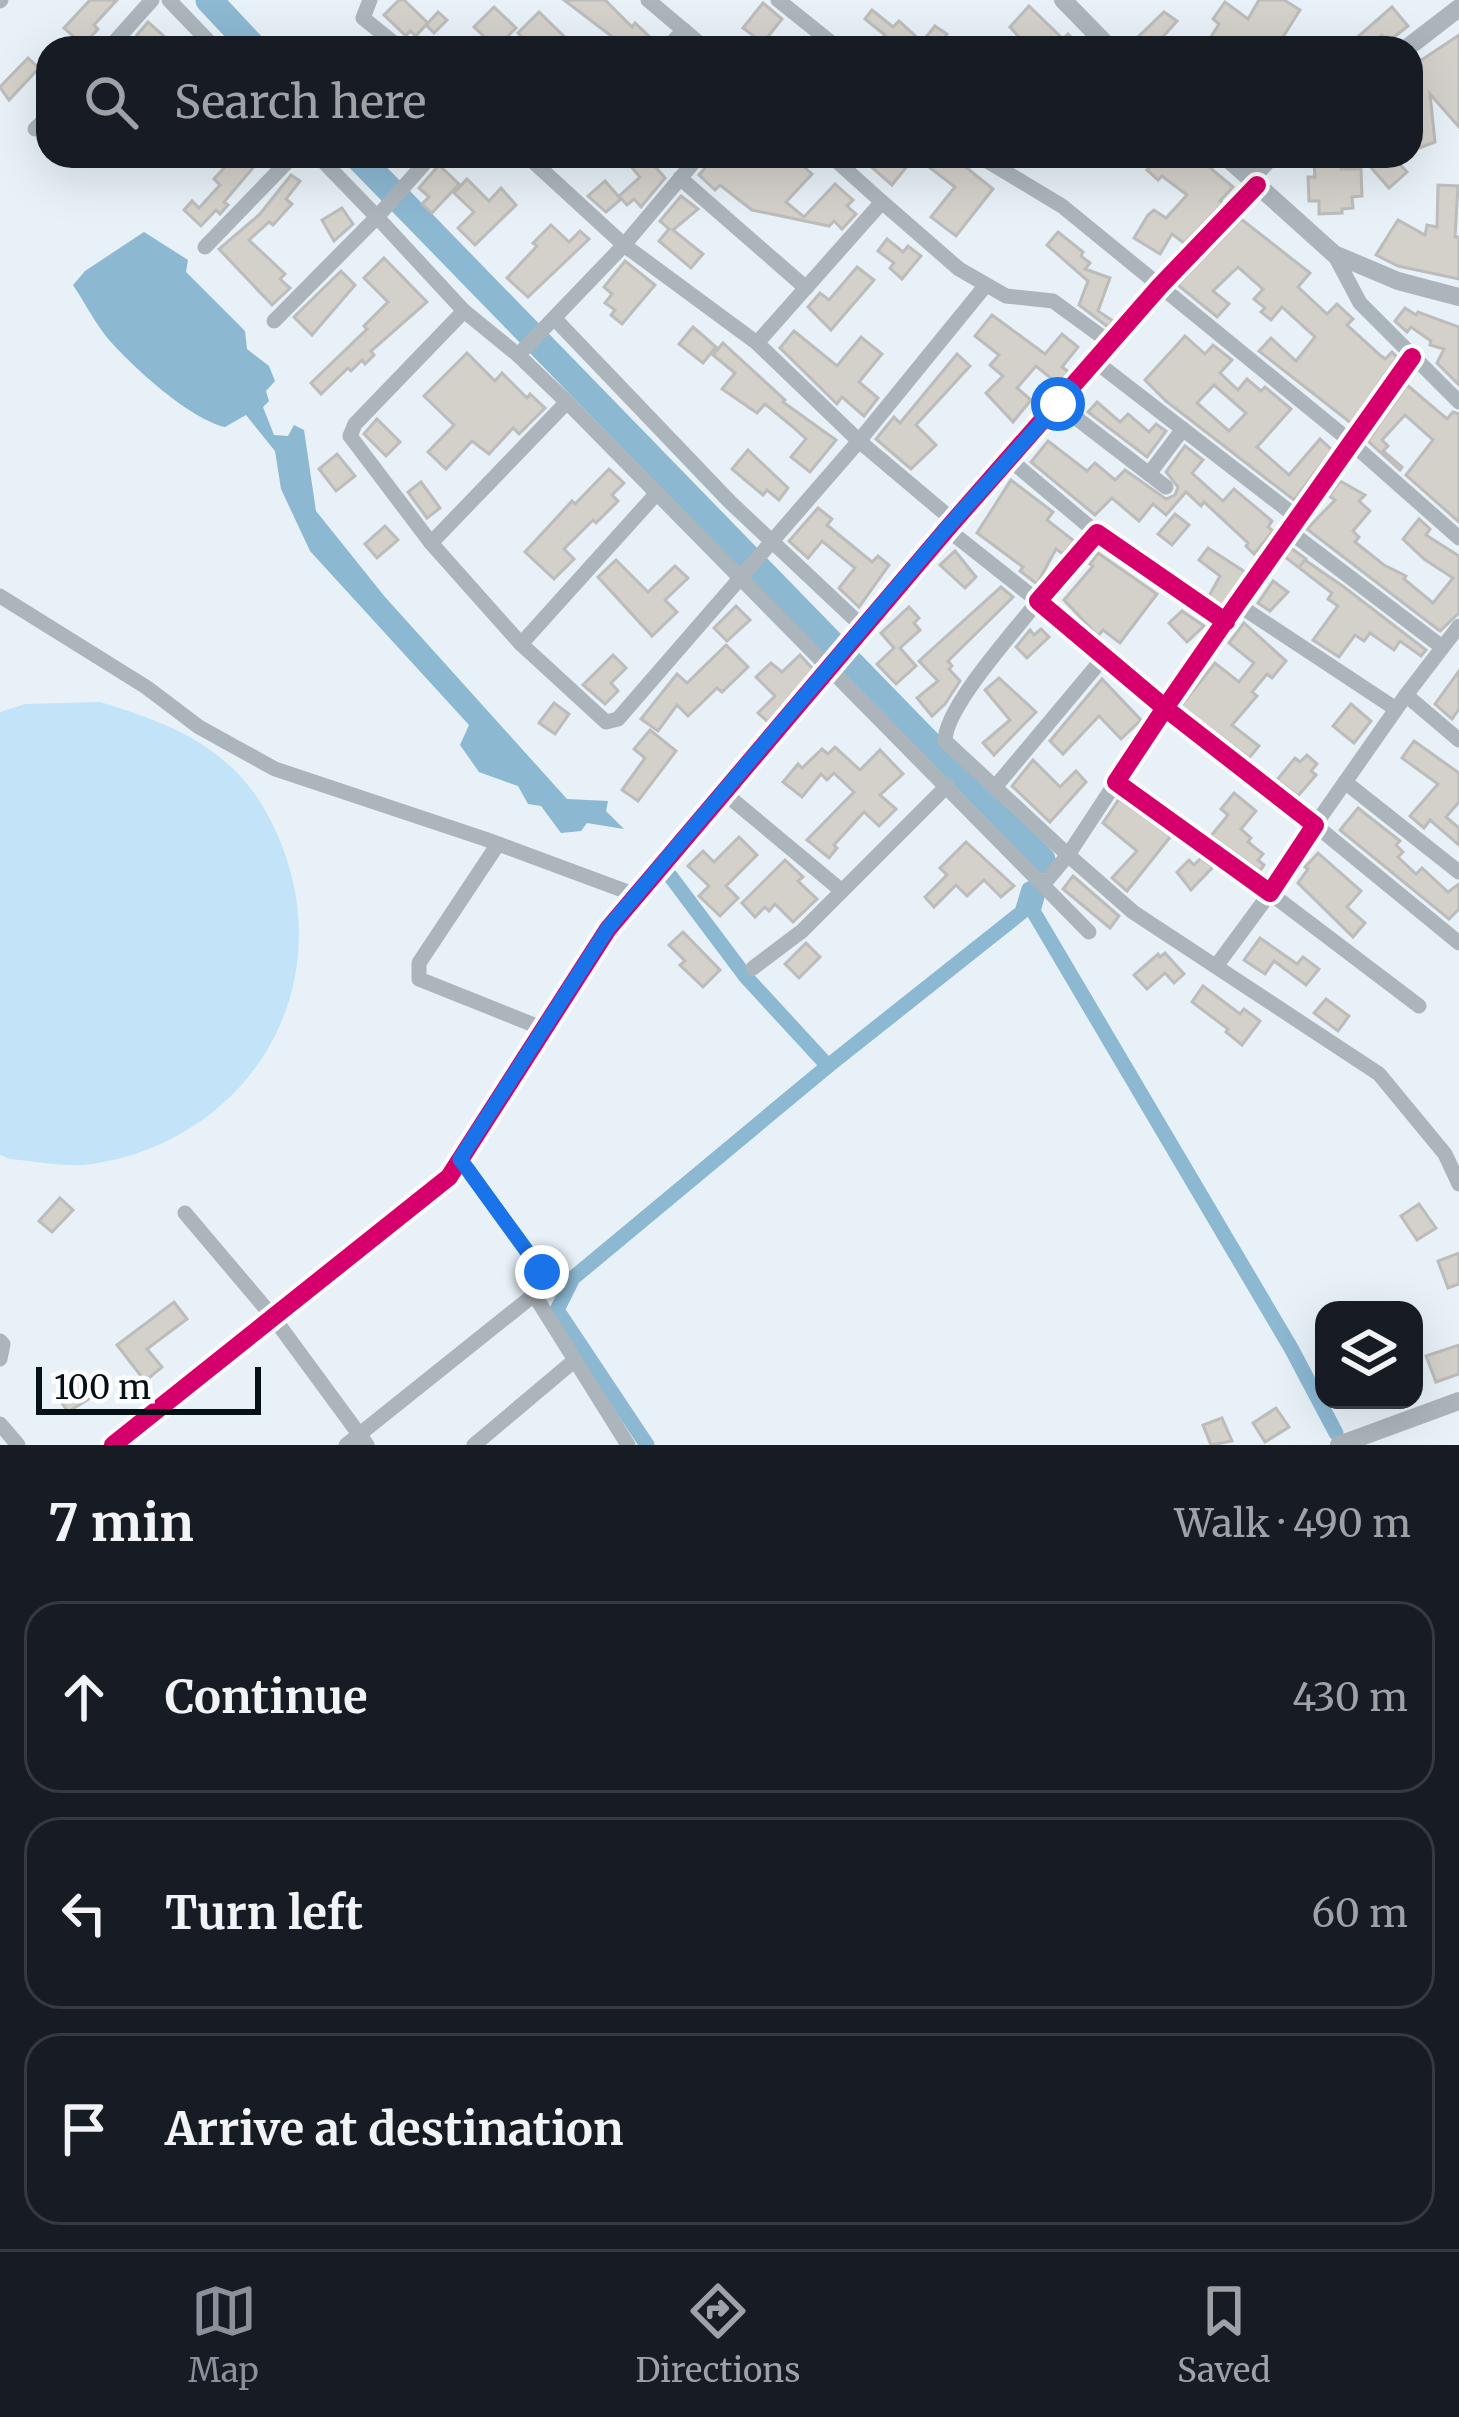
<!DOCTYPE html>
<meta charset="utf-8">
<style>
body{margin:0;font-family:Merriweather,serif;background:#242831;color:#f1f3f6}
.controls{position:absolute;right:36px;bottom:36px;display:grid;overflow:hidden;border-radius:24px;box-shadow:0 12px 48px #0002}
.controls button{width:108px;height:108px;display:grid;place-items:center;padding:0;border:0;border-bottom:3px solid #363941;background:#171b24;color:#f1f3f6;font:60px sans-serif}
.scale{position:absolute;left:36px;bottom:30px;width:225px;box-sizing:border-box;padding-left:12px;border:6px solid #061017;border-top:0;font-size:33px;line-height:42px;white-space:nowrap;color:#061017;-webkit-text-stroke:9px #fcfdfc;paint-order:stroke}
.stop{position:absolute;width:36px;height:36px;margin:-27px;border:9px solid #1a73e8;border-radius:50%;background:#fff}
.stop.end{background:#1a73e8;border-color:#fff;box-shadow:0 3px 12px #0008}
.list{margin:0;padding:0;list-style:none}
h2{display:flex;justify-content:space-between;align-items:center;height:156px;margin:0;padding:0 48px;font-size:51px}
h2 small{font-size:39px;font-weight:400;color:#9ea1a6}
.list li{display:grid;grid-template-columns:78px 1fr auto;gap:36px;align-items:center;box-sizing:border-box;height:192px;margin:0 24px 24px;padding:0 24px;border:3px solid #363941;border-radius:36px}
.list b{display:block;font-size:45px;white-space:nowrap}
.list em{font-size:39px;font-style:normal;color:#9ea1a6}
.icon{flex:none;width:66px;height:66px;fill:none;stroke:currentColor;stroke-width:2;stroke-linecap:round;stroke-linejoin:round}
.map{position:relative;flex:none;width:1459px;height:1445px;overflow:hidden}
.search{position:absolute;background:#171b24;box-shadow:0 12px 48px #0002;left:36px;right:36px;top:36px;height:132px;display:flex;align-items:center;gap:30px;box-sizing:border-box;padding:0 42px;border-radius:36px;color:#9ea1a6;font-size:45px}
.sheet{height:804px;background:#171b24}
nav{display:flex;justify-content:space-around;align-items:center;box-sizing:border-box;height:168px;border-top:3px solid #363941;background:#171b24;font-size:33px;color:#9ea1a6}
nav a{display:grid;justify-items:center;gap:6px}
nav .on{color:#8c9099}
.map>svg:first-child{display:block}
.green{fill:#c3e4f8}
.water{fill:#8cb8d2}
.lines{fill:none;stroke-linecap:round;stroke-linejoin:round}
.canal{stroke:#8cb8d2;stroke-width:15}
.river{stroke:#8cb8d2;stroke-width:27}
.building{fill:#d4d0ca;stroke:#bcbcbb;stroke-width:3;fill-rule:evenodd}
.minor{stroke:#acb5bb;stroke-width:15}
.tertiary{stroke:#acb5bb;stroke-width:18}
.cycleway-casing{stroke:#fcfdfc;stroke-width:26}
.cycleway{stroke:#d6006c;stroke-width:18}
.route{stroke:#1a73e8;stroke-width:15}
</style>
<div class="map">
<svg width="1459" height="1445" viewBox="0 0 1459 1445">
<rect width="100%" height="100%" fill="#e7f1f7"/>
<path class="green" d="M100,702C148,717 192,731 230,766C257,790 276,826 287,860C333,1003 241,1141 93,1164C68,1168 36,1161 10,1159L0,1155V712L25,704Z"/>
<path class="water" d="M144,232L188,260L186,272L245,331L247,349L269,366L275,381L266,391L269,401L263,407L274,435L288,436L294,425L304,430L316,511L385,597L567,799L608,801L606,811L624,829L587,823L581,831L561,833L541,806L528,804L518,786L479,772L460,745L469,725L310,551L281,489L275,451L246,415L225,427C190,419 134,368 110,341C96,325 85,303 73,285L85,271Z"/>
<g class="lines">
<g class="canal">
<path d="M668,873L746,977L828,1066L1022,912L1029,889L1037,897L1033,911L1291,1348L1336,1433"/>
<path d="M647,1445L557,1310L573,1278L828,1066"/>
</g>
<g class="river">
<path d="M209,0L254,48"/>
<path d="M357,156L1042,860"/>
</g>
</g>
<g class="building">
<path d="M90,0H117L94,25L98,29L83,45L64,28Z"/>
<path d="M399,0H404L428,23L438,12L447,20L434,33L426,25L416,36L410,31L406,36L384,15Z"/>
<path d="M564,0H605L632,27L635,23L654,41L647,48H627Z"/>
<path d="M1259,0H1284L1300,10L1276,48H1204L1219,24L1213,19L1225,2L1248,19Z"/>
<path d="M763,3L782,19L763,43L743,28Z"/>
<path d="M1029,6L1063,39L1068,34L1083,48H1029L1010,27Z"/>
<path d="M494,7L516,28L496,48L474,27Z"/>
<path d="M1392,7L1408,26L1388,42L1382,35L1366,48H1345Z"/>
<path d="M872,10L893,27L899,21L922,42L935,26L947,34L936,48H873L885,35L865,19Z"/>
<path d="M539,12L576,48H533L518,33Z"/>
<path d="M1164,12L1177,21L1160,40L1170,48H1149L1138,37Z"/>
<path d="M148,22L177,48H151L137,35Z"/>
<path d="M1459,35V127L1430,94L1435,142L1411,151V67Z"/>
<path d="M28,58L39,68L9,100L0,87Z"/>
<path d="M235,156H263L224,202L228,205L220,214L216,210L201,226L184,210L192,201L199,208L220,185L214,179Z"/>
<path d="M622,156H660L652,163L665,178L641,207L634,199L627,205L619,196L640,177Z"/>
<path d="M715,156H792L812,174L786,202L804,217L835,184L853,200L847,206L856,214L842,229L834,221L829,226L752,210L720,185L715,190L699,175Z"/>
<path d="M872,156H952L993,189L956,236L931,217L955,187L915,156L892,185L867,163Z"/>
<path d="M1161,156H1196L1233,187L1220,201L1223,203L1184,243L1172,234L1160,254L1134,238L1148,215L1154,210L1166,218L1187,195L1162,176L1158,180L1147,170Z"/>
<path d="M1376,156H1392L1407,172L1389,188L1368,164Z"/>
<path d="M1341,161V169H1361L1362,196L1352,197L1353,208L1342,209V213L1319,214V201H1309L1308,177H1315L1314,162Z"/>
<path d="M439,165L459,184L432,213L422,204L429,197L419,188Z"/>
<path d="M291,175L300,181L286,199L292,204L273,225L269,222L249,240L285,274L280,279L290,288L272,305L219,249L260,214Z"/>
<path d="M467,179L489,201L501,188L516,205L475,245L458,228L474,212L454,193Z"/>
<path d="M605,181L621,199L606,212L588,196Z"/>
<path d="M1438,185L1458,186L1455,237H1459V279L1398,266L1376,255L1398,220L1425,235L1427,225L1437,227Z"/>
<path d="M681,196L698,209L673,230L703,254L691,268L659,241L669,229L660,221Z"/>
<path d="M342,208L353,224L334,241L322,220Z"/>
<path d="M1241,219L1310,273L1298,287L1327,314L1337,304L1353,319L1347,325L1380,355L1385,359L1392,352L1397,357L1351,423L1259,351L1271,338L1296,361L1315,337L1282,307L1271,320L1261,312L1265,308L1254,299L1263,289L1238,267L1213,291L1229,304L1217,317L1178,285Z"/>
<path d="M551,225L569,242L580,231L589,239L528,297L507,278L537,246L533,243Z"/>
<path d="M1058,232L1083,252L1081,256L1090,263L1085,269L1110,278L1098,311L1113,321L1108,327L1079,305L1088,281L1047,245Z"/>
<path d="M887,239L903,252L908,246L921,256L902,279L890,268L894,263L878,251Z"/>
<path d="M384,258L427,302L371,351L374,355L365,364L362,360L351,371L348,368L321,394L311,383L367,329L364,326L388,302L364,278Z"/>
<path d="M625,261L655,285L622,324L611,315L615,310L605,303L612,294L604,287Z"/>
<path d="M857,267L874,280L831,330L808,307L820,293L829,300Z"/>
<path d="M341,271L355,285L312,335L294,317Z"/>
<path d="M1405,308L1416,315L1418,312L1459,327V385L1437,363L1444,349L1430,345L1431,341L1411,327L1407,332L1395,321Z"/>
<path d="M992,315L1045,354L1062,334L1078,347L1062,367L1069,372L1058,384L1036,366L1017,388L1031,400L1013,422L986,393L1003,376L990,365L999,355L975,336Z"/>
<path d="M693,327L716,347L703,363L679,344Z"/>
<path d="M794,331L837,366L861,337L882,354L859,382L878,398L864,416L842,397L837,404L780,348Z"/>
<path d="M1185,336L1205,354L1213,345L1232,360L1220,373L1238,390L1247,379L1261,391L1265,387L1291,409L1257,447L1289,475L1320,439L1332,450L1294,500L1166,401L1145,380ZM1214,385L1246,413L1229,431L1197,403Z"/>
<path d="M723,343L785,400L783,402L836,440L810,472L791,457L806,439L793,427L765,404L757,413L722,389L735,373L713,355Z"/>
<path d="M467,353L495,381L502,373L527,398L530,394L545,408L519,434L513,428L489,454L472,441L446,469L428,452L454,425L424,396Z"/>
<path d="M957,354L970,366L916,425L936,445L911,469L876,439L894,417L900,423Z"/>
<path d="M1407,385L1447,419L1453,412L1459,414V522L1406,475L1433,440L1405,415L1382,440L1388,446L1383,451L1402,467L1400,470L1368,441Z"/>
<path d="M1097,402L1120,422L1128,414L1149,432L1156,424L1166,431L1147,457L1088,412Z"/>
<path d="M377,419L400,442L386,456L364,434Z"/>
<path d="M1048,441L1087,471L1095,463L1115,480L1125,470L1166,499L1175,495L1178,487L1166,472L1185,446L1203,460L1192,473L1223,501L1234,489L1272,521L1268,527L1273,531L1254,554L1246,546L1248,543L1204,502L1201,506L1186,492L1166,515L1153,504L1139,521L1112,498L1095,515L1031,462Z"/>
<path d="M748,450L788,488L779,500L767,490L763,495L732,469Z"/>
<path d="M337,454L355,476L336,491L319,469Z"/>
<path d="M609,469L624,483L612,495L618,501L596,523L593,520L564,549L574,559L554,579L525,552L572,501L575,504Z"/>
<path d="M1011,480L1053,512L1047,520L1074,541L1063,554L1056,549L1037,584L1020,571L1023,567L977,533Z"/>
<path d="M1340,481L1365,495L1359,501L1370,511L1353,531L1359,537L1355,542L1384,565L1406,576L1404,579L1433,603L1453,578L1424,559L1403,539L1419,519L1430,529L1426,535L1459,556V613L1440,631L1307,529L1335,500L1329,496Z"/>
<path d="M421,482L440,508L427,518L408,492Z"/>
<path d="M818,508L832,519L827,525L872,562L878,556L889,565L859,607L839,588L855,568L822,541L808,558L789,541Z"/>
<path d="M1175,514L1189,525L1172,545L1158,534Z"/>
<path d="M385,526L398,540L377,558L365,544Z"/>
<path d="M1208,548L1245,572L1222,605L1209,596L1220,576L1199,560Z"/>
<path d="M1291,548L1306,559L1300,566L1305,560L1344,587L1426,650L1421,656L1400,641L1394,650L1370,633L1364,641L1355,635L1339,657L1313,640L1338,606L1328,599L1332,593L1285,557Z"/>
<path d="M955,551L976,577L965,588L940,565Z"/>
<path d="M1098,553L1157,594L1120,643L1103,630L1098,636L1064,600L1093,566L1090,564Z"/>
<path d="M616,560L648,592L675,566L688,578L665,600L677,612L652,636L598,577Z"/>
<path d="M1273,581L1288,592L1270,611L1258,603Z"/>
<path d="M1001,587L1013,597L948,661L952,666L949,669L960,681L945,704L932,716L917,698L938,681L919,661Z"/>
<path d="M736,606L750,620L727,641L714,628Z"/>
<path d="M909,607L919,618L914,623L920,630L900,648L916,666L896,684L877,664L894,648L881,633Z"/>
<path d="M1182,611L1204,626L1187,642L1169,623Z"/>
<path d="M1244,623L1286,661L1272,678L1267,674L1252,692L1257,696L1232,725L1259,746L1249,758L1181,706L1215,663L1239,682L1254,663L1229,643Z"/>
<path d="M1041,629L1049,637L1027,658L1016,647L1030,630L1034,635Z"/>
<path d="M726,645L748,667L722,692L717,688L688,716L677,705L658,731L641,719L677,674L687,683Z"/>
<path d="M613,655L626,668L611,683L618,691L605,704L583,685Z"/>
<path d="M800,655L813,669L768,722L758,713L775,696L756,677L771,663L782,672Z"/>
<path d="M1459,671V709L1452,719L1435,704Z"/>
<path d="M999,678L1036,712L994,755L983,743L1010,720L985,690Z"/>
<path d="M1102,679L1141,720L1121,739L1099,716L1063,754L1050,741Z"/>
<path d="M554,703L569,714L555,734L539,723Z"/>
<path d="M1351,704L1371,721L1354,743L1333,726Z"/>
<path d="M650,730L676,751L638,801L622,790L645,758L634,749Z"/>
<path d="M1414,741L1459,773V802L1446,817L1459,828V845L1430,820L1424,828L1410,816L1438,784L1402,758Z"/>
<path d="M835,747L860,770L880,750L903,774L880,795L896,809L879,826L864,812L834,845L837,848L829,858L807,840L854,792L834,773L827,780L821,774L802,797L783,782L798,764L802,768L822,749L828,754Z"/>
<path d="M1307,755L1317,764L1311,771L1316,775L1298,796L1277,780L1295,758L1300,762Z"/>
<path d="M1033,760L1060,787L1076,771L1086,782L1050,822L1012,786Z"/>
<path d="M1234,793L1256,811L1241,829L1251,838L1248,842L1263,854L1258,860L1264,865L1260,871L1211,836L1228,815L1221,809Z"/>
<path d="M1119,799L1171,836L1127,891L1112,878L1137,851L1103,823Z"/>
<path d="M1358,808L1400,841L1396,845L1403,852L1398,857L1416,874L1422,868L1448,892L1459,884V909L1449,919L1340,830Z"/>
<path d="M739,837L757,855L726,886L738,898L720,916L699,896L709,886L688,866L703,851L714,862Z"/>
<path d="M966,842L1014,886L1001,897L984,880L967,896L956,885L934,907L925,897L947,875L940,868Z"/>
<path d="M1318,853L1361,891L1347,907L1365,923L1353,937L1298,883L1308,869L1305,867Z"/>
<path d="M1201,858L1213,867L1191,890L1177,872L1189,860L1194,865Z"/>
<path d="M785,860L803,877L798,881L817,899L793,922L775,904L769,911L765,907L755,917L742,903Z"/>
<path d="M1073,876L1119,916L1110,928L1063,889Z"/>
<path d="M683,932L720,970L703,987L680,965L685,961L669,945Z"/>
<path d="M1260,938L1297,964L1303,957L1319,969L1306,985L1274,961L1265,974L1244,960Z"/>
<path d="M806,943L820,957L799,978L785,964Z"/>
<path d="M1165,953L1184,974L1174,983L1165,973L1147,989L1134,975L1158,954L1160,957Z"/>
<path d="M1203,986L1240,1014L1244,1009L1260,1021L1242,1045L1226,1032L1228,1029L1192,1002Z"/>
<path d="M1326,999L1349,1016L1338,1031L1314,1013Z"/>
<path d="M60,1198L73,1210L52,1232L39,1221Z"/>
<path d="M1419,1204L1436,1228L1417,1240L1401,1216Z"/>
<path d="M1459,1253V1284L1448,1288L1438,1261Z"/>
<path d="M174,1302L187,1319L147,1349L162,1367L145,1381L117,1345Z"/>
<path d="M1459,1345V1374L1436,1382L1426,1356Z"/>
<path d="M79,1381L90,1398L68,1412L57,1396Z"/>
<path d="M1276,1408L1289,1427L1265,1442L1253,1423Z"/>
<path d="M1222,1418L1232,1441L1211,1445L1203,1425Z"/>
</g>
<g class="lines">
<g class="minor">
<path d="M169,0L215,48"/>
<path d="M370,0L363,18L400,48"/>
<path d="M648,0L705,48"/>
<path d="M778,0L838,48"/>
<path d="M0,1L1,0"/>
<path d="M109,48L152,0"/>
<path d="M667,48L684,30"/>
<path d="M35,129L48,116"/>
<path d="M431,156L377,217L464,311L518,355L567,402L1089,932"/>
<path d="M527,156L624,245L699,156"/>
<path d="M831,156L882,202"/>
<path d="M979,156L1062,206L1339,432L1459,538"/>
<path d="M680,178L806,288"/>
<path d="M205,247L293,156"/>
<path d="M1334,254L1360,303L1459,402"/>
<path d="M274,321L377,217L318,156"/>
<path d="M757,343L882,202L959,269L1006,296L1053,301L1112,344"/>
<path d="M518,355L554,318"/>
<path d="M1096,362L1298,518"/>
<path d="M1058,404L1166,487"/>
<path d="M1009,459L1097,533"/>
<path d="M1149,474L1183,429"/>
<path d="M657,493L521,644L606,722L618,719L859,441L986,285"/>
<path d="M947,529L1038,601C1015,631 945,707 945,741L1068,855L1116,782"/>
<path d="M1289,531L1442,647"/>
<path d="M431,543L350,436L355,424L464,311"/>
<path d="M0,596L146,687L199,727L275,769L485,839L636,895"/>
<path d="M1237,604L1396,709"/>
<path d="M1226,622L1097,533L1038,601L1165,708L1116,782L1270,893L1315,825L1165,708L1237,604L1412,357"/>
<path d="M863,627L730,502L554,318L624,245L757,343L859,441L954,521"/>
<path d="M521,644L431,543L567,402"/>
<path d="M1406,695L1459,626"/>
<path d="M1459,740L1406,695L1315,825L1459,943"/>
<path d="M1345,782L1459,872"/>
<path d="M996,786L1104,657"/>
<path d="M723,792L842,891"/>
<path d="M498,844L419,963V979L544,1029"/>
<path d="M1043,885L1068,855L1133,912L1379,1074L1445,1154L1459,1184"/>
<path d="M1217,965L1270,893L1419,1006"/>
<path d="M753,968L802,931L947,786"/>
<path d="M185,1213L273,1317L367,1445"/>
<path d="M535,1296L628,1445"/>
<path d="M0,1341L3,1344L0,1359"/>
<path d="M0,1424L18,1445"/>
<path d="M113,1445L449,1177L608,929L947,529L1160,286L1257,185"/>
<path d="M346,1445L545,1286L542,1272L460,1159"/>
<path d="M474,1445L575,1360"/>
</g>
<g class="tertiary">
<path d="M1063,0L1110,48"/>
<path d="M1407,48L1459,8"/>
<path d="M1225,156L1334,254L1398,281L1459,297"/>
<path d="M1250,179L1272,156"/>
<path d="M1339,1445L1459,1401"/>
</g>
<g class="cycleway-casing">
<g id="cycleway">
<path d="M1226,622L1097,533L1038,601L1165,708L1116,782L1270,893L1315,825L1165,708L1237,604L1412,357"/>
<path d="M113,1445L449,1177L608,929L947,529L1160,286L1257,185"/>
</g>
</g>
<use href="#cycleway" class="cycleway"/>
</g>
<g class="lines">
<path class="route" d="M542,1272L460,1159L608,928L946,529L1058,404"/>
</g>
</svg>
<div class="controls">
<button><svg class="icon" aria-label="layers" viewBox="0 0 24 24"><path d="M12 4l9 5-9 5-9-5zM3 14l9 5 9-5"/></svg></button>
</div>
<div class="scale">100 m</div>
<div class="stop" style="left:1058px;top:404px"></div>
<div class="stop end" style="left:542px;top:1272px"></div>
<div class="search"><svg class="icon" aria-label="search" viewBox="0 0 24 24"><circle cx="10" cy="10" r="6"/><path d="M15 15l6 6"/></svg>Search here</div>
</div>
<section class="sheet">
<h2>7 min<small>Walk · 490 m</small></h2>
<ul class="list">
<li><svg class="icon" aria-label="ahead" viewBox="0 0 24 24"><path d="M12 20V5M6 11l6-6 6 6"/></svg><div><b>Continue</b></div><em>430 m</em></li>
<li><svg class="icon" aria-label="left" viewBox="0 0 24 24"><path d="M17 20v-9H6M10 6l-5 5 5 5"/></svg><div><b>Turn left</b></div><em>60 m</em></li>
<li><svg class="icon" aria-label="arrive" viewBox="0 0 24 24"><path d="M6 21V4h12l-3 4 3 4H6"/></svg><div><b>Arrive at destination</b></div></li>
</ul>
</section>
<nav>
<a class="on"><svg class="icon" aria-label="map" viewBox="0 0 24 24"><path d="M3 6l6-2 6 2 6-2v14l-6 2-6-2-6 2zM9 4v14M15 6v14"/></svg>Map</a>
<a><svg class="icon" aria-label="directions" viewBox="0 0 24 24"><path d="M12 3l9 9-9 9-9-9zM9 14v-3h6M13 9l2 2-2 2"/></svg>Directions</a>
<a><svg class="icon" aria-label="saved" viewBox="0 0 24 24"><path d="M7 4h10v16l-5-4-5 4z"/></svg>Saved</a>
</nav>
